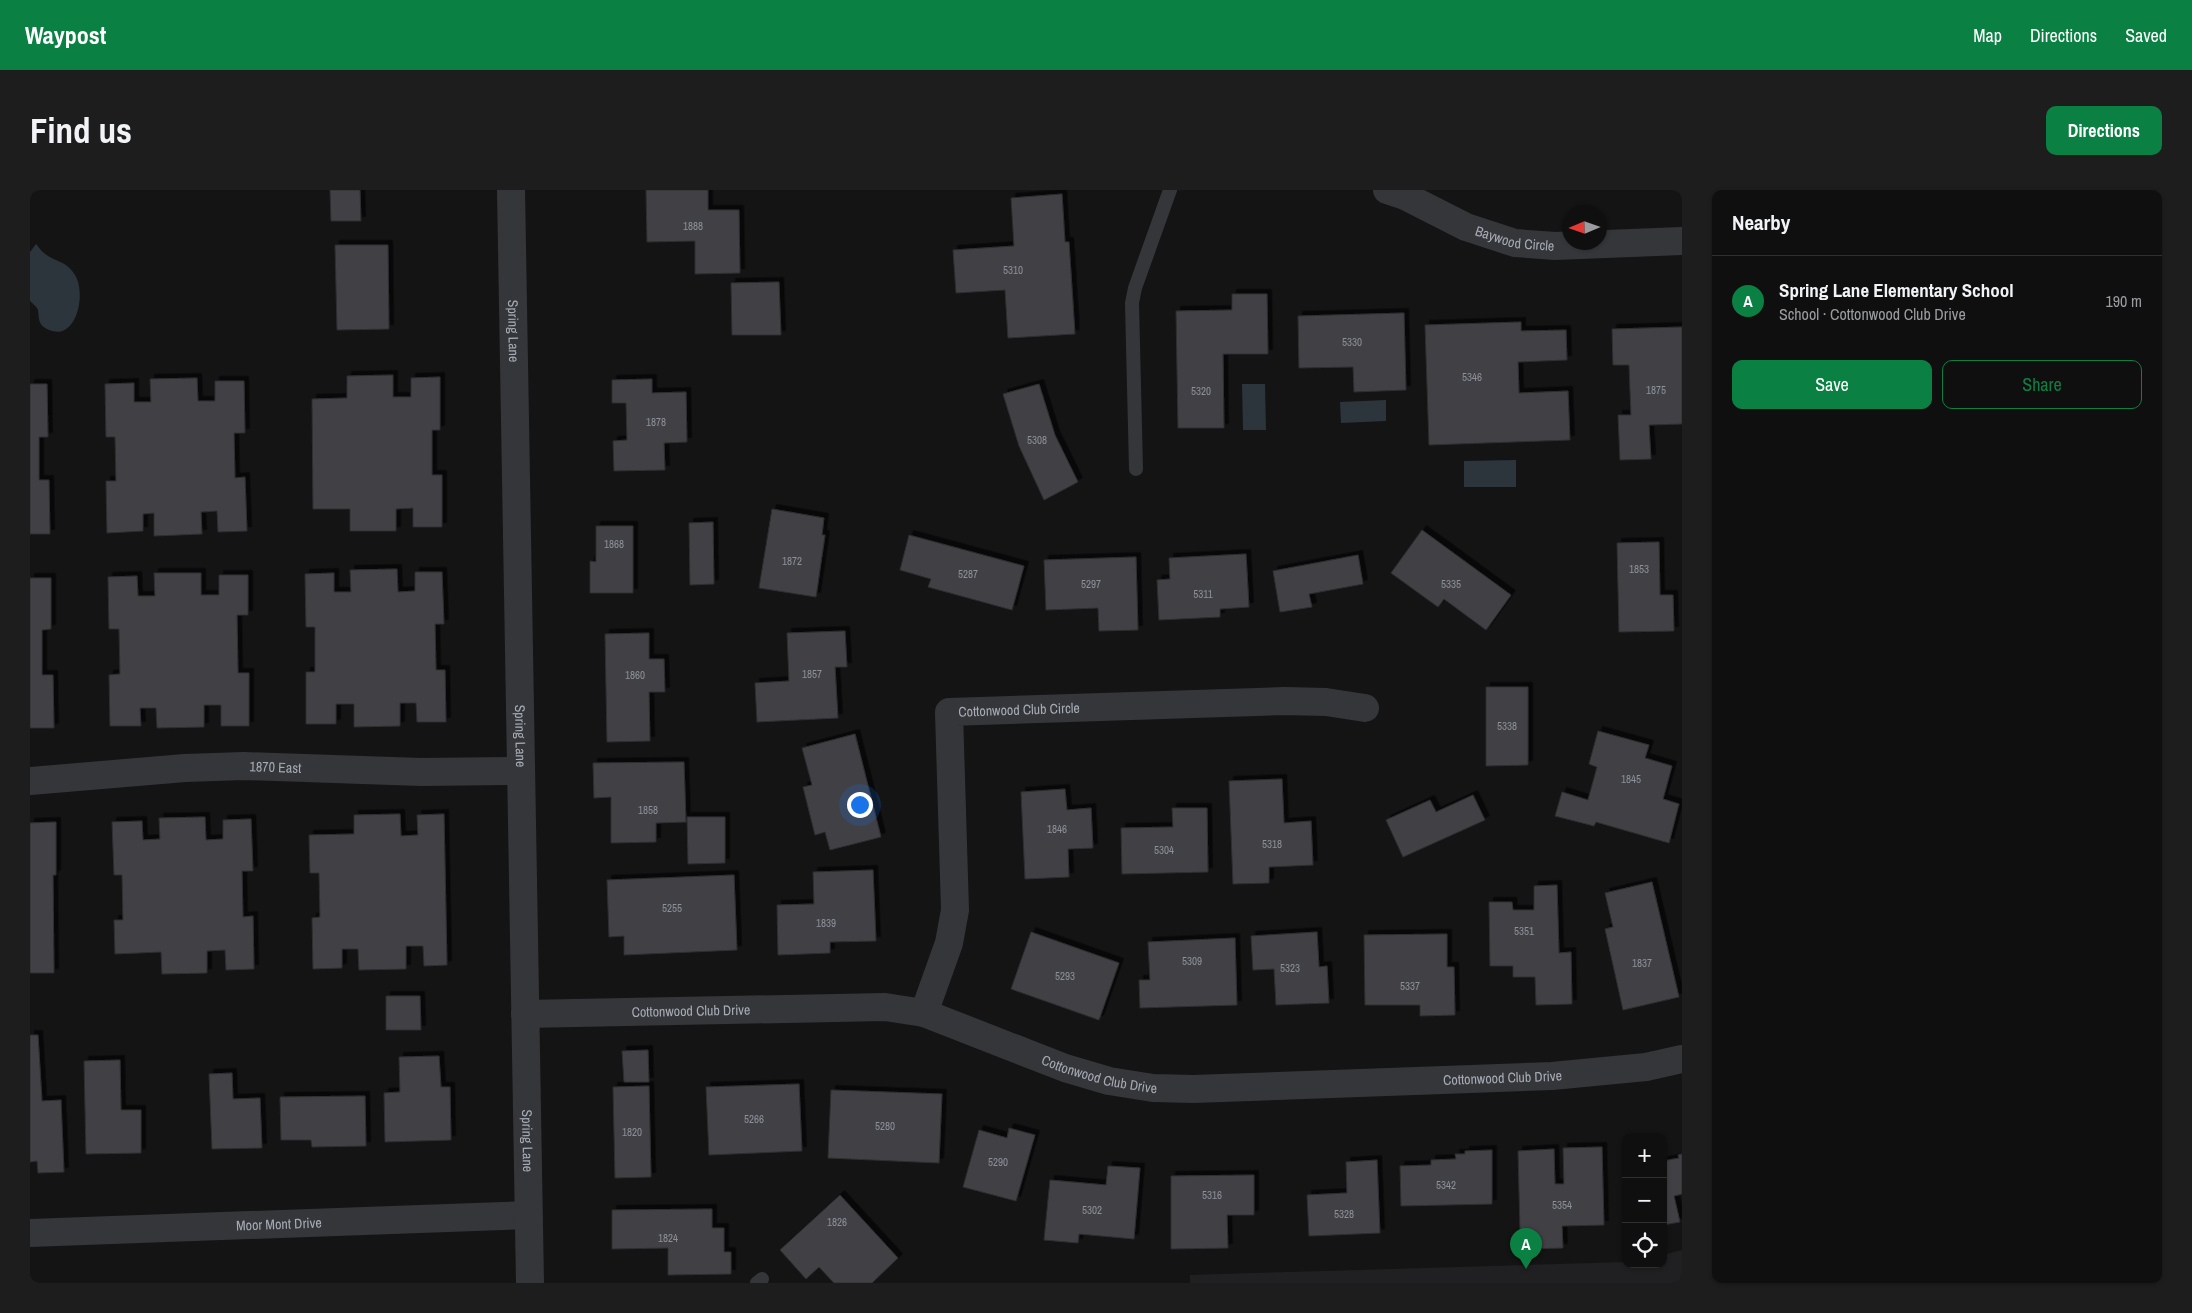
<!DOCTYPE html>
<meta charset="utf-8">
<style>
body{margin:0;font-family:"Archivo Narrow",sans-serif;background:#1d1d1e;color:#f1f3f6}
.controls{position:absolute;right:15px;bottom:15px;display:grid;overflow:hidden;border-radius:10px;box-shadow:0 1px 4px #0004}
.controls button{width:45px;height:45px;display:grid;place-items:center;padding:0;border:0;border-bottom:1px solid #2f2f30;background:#0f0f10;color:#f1f3f6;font:25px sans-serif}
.compass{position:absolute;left:1532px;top:15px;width:45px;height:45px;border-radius:50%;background:#0f0f10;box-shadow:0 1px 4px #0004;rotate:268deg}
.you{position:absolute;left:829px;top:614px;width:18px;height:18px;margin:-12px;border:4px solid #fff;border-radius:50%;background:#1a73e8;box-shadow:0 0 0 8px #1a73e833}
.badge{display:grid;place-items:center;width:32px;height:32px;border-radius:50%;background:#0b8043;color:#fff;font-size:16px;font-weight:700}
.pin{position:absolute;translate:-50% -41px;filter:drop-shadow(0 1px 2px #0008)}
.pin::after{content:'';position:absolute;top:26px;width:18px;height:15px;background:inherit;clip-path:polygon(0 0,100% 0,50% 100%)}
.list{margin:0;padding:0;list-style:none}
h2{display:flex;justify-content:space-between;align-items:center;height:65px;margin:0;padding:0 20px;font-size:21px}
h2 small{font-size:16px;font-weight:400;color:#9b9c9f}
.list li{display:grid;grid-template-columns:32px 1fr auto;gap:15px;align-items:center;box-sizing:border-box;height:90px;padding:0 20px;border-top:1px solid #2f2f30}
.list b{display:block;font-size:19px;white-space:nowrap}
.list p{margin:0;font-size:16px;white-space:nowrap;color:#9b9c9f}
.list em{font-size:16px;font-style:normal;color:#9b9c9f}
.actions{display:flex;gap:10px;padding:15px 20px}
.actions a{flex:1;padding:11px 0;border:1px solid #0b8043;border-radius:10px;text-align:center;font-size:18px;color:#0b8043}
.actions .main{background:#0b8043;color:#fff}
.icon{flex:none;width:28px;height:28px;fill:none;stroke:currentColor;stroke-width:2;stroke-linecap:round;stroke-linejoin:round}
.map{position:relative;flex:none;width:1652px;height:1093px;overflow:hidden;border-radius:10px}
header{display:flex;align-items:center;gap:30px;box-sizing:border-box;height:70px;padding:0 25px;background:#0b8043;color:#fff}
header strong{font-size:24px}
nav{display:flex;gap:28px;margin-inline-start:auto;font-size:18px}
.intro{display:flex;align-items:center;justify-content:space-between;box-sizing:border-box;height:120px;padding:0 30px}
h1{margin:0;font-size:35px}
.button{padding:12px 22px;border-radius:10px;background:#0b8043;color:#fff;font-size:18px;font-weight:700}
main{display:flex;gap:30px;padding:0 30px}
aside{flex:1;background:#0f0f10;border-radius:10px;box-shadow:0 1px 4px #0004}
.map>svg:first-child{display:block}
.built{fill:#202022}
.water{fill:#2c353b}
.building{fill:#404145;stroke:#2e2e31;filter:url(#shadow)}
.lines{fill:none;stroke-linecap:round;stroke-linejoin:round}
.service{stroke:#35363a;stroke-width:14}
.minor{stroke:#35363a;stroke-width:28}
.tertiary{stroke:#35363a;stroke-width:28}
.labels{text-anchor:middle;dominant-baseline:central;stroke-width:4;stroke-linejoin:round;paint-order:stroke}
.number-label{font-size:11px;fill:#8c9099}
.street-label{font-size:14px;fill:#a6abb5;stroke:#0f0f10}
</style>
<header>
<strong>Waypost</strong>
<nav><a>Map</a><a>Directions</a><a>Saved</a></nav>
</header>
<div class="intro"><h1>Find us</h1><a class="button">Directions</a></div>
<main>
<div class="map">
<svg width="1652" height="1093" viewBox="0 0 1652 1093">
<defs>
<filter id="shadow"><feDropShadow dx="4.5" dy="-4.5" stdDeviation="0" flood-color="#0009"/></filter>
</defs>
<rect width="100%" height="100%" fill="#141415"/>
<path class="built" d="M1652,1060V1093H1160V1085L1596,1072V1074H1633V1065Z"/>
<g class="water">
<path d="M6,54C9,57 11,61 14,63C24,72 36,70 45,85C57,104 46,154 17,139C8,135 9,128 8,120C7,117 2,113 0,111V62Z"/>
<path d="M1212,194H1235L1236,240H1213Z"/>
<path d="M1356,210V231L1311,233L1310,212Z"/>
<path d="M1486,270V297H1434V271Z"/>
</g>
<g class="building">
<path d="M300,0H330L331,31H301Z"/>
<path d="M616,0H678V20H709L710,83L665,84V51L617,52Z"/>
<path d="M1032,4L1035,52H1039L1045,144L978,148L975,100L926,103L923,60L984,56L981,8Z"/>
<path d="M305,55H358L359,139L307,140Z"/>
<path d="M749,92L751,145H702L701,93Z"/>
<path d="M1202,104H1237L1238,164H1193L1194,238H1148L1146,121L1202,120Z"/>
<path d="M1374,123L1376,200L1324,202L1323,177L1269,178L1268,126Z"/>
<path d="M1491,132V141L1536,140L1537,170L1488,172L1489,203L1538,201L1540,250L1399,255L1395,135Z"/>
<path d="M1652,137V234L1619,235L1621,269L1590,270L1588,225H1601L1599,175H1583L1582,139Z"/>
<path d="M363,185V207H381V188L410,187V240H402V285H412V337H383V318L366,319V341H320V319H283L282,209L317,208V186Z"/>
<path d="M167,188L168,211H185V191H214L215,243H204L205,288L215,287L217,341L188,342L187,321L171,322L172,344L124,346V323L113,324V341L77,343L76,291H86L85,247H76L75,194L104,193V212H121L120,189Z"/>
<path d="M622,189V203L656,202L657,252L634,253L635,280L584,281L583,251L597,250L596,213H582V190Z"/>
<path d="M0,194H17L18,247H9V290H19L20,344H0Z"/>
<path d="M1009,194L1025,245L1048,292L1014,310L989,256L973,204Z"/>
<path d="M742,319L794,328L792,345H795L786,407L729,398Z"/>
<path d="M683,332L684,394L660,395L659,333Z"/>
<path d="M566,336H603V403H560V371L566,372Z"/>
<path d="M1392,340L1481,405L1456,440L1414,409L1408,417L1361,383Z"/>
<path d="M879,345L994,376L982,420L898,397L901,389L870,380Z"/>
<path d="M1629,352L1630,405H1643L1644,441L1589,442L1587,353Z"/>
<path d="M1216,364L1219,417L1190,419V427L1129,430L1127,390L1140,389L1139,368Z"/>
<path d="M1328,365L1333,394L1279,404L1282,417L1250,422L1243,381Z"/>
<path d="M1106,367L1108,440L1069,441L1068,418L1016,420L1014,370Z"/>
<path d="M367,379L368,402L385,401V382H412L414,434H405L406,480H415L416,532H387L386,513H370V536L324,537V514H306V534H276V482H285V437H276L275,384L304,383V402H321L320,380Z"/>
<path d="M124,383H171V405H189V385H218V425H207L208,483H219V536H191V515H174V537L127,538L126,518H110L111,536H80L79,485L90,484L89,439H79L78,387L107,386L108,406H125Z"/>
<path d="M0,388H21V439L12,440V485H23L24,538H0Z"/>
<path d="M815,441L817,477H805L808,528L727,532L725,493L759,491L757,443Z"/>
<path d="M619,443V469H634L635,502H619L620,551L577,552L575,444Z"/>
<path d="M1456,497H1498V575L1456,576Z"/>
<path d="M1568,541L1619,555L1615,568L1642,576L1633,609L1649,614L1639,653L1566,632L1564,636L1525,626L1532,602L1558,610L1567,577L1559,574Z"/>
<path d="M825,544L851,647L800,660L795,642L785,645L773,597L782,595L772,558Z"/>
<path d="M654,572L656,632L626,633V652L581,653V607L564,608L563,573Z"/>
<path d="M1252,589L1254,633L1281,631L1283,675L1239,677V693L1203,694L1199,591Z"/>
<path d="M1035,599L1037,620L1061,618L1063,658L1038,659L1039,687L995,689L991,602Z"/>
<path d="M1443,605L1455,630L1373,667L1356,630L1400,610L1406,622Z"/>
<path d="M1142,618H1177L1178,682L1092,684L1091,638L1143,637Z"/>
<path d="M370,624L371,646L388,645L387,625L414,624L417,775L394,776L393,756H376V779L329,780L328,759H312V778L283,779L282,728L290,727L289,683H280L279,645L324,644V625Z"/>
<path d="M175,627L176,650L193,649V630L221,629L223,681H212L213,727L223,726L224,779L196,780L195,760L177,761V783L132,784L131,762L85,764L84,730H93L92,685H84L82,632L112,631L113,650L130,649L129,628Z"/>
<path d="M657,627H695V673L658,674Z"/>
<path d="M26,632V685H23L24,783H0V633Z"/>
<path d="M843,680L846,751L800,752V763L748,765L747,715L784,714L783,682Z"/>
<path d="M704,685L707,760L594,765V746L579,747L577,690Z"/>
<path d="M1622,692L1649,807L1593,820L1575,739L1583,737L1575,703Z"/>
<path d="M1527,695L1529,763L1541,762L1542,814L1506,815L1505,787H1483V776H1460L1459,712H1482L1483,720H1504V696Z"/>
<path d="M1001,742L1089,773L1069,830L981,799Z"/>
<path d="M1287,742L1289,777L1297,776L1299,813L1246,815L1244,779L1223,780L1221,746Z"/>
<path d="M1417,744V777H1424L1425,825L1390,826V815H1335L1334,745Z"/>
<path d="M1205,748L1207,815L1110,818L1109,790H1120L1118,752Z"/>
<path d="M356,806H390L391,840H356Z"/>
<path d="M0,845H8L12,911L31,910L34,982L8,983L7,971L0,972Z"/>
<path d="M618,860L619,892H594L592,861Z"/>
<path d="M409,866L411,897H420L421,950L355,952L354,903L370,902L369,867Z"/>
<path d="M90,870L91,920H111V963L56,964L54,871Z"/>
<path d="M202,883L203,909L230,908L232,958L182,959L179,884Z"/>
<path d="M769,894L772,961L679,965L676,897Z"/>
<path d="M619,896L621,987L585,988L583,897Z"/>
<path d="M801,900L912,904L909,973L798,968Z"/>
<path d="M335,906L336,956L282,957L281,950H251L250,907Z"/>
<path d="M979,938L1005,945L986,1011L933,997L949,940L977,948Z"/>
<path d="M1572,957L1574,1035L1532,1036L1533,1058L1496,1059L1495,1041H1490L1488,961L1524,959L1525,994H1534L1533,958Z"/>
<path d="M1462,960V1014L1371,1016L1370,976L1401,975V970L1426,969L1425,964H1435V961Z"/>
<path d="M1652,964V1004L1644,1006L1650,1032L1633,1035V971L1649,968L1648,965Z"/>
<path d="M1347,970L1350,1043L1279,1046L1277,1005L1317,1003L1316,972Z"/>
<path d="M1078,976L1110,978L1104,1049L1049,1044L1048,1053L1014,1050L1020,990L1076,995Z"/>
<path d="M1224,985V1025H1197L1198,1058L1141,1059V986Z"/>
<path d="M810,1005L868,1068L842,1093H804L789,1077L776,1089L750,1060Z"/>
<path d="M682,1019V1038H694V1062H701V1084L638,1085V1058L582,1059V1020Z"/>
</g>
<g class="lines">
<g class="service">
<path d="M1106,279L1102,113L1105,98L1140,0"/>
<path d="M727,1093L732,1089"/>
</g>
<g class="minor">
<path id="s1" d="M1357,0L1375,6L1436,37L1485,53L1525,56L1652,51"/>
<path id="s2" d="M0,591L155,578L214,576L391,582L491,581"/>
<path id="s3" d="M894,823L919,753L925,720L919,522L1254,511L1296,512L1335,518"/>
<path id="s4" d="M495,824L855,817L894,823L1035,878L1079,891L1123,898L1163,899L1522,886L1616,877L1652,869"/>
<path id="s5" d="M0,1043L498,1025"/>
</g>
<path class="tertiary" id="s6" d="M481,0L500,1093"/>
</g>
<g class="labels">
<g class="number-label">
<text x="663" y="36">1888</text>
<text x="983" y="80">5310</text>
<text x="1322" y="152">5330</text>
<text x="1442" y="187">5346</text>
<text x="1626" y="200">1875</text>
<text x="1171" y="201">5320</text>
<text x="626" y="232">1878</text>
<text x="1007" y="250">5308</text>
<text x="584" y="354">1868</text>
<text x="762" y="371">1872</text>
<text x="1609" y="379">1853</text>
<text x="938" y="384">5287</text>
<text x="1061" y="394">5297</text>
<text x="1421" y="394">5335</text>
<text x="1173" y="404">5311</text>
<text x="782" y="484">1857</text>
<text x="605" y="485">1860</text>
<text x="1477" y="536">5338</text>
<text x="1601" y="589">1845</text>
<text x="618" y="620">1858</text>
<text x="1027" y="639">1846</text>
<text x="1242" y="654">5318</text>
<text x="1134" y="660">5304</text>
<text x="642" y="718">5255</text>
<text x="796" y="733">1839</text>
<text x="1494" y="741">5351</text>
<text x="1162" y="771">5309</text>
<text x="1612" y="773">1837</text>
<text x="1260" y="778">5323</text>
<text x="1035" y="786">5293</text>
<text x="1380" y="796">5337</text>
<text x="724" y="929">5266</text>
<text x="855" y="936">5280</text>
<text x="602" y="942">1820</text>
<text x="968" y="972">5290</text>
<text x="1416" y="995">5342</text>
<text x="1182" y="1005">5316</text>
<text x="1532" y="1015">5354</text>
<text x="1062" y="1020">5302</text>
<text x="1314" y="1024">5328</text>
<text x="807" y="1032">1826</text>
<text x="638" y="1048">1824</text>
</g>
<g class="street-label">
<text stroke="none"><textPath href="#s1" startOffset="138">Baywood Circle</textPath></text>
<text stroke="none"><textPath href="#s6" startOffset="141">Spring Lane</textPath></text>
<text stroke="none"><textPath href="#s3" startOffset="376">Cottonwood Club Circle</textPath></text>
<text stroke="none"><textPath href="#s6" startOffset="546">Spring Lane</textPath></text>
<text stroke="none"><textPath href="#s2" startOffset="246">1870 East</textPath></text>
<text stroke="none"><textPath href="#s4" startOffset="166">Cottonwood Club Drive</textPath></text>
<text stroke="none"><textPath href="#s4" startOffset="586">Cottonwood Club Drive</textPath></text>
<text stroke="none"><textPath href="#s4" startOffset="991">Cottonwood Club Drive</textPath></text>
<text stroke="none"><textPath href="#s6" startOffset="951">Spring Lane</textPath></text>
<text stroke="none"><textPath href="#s5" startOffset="249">Moor Mont Drive</textPath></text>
</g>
</g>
</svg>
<div class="controls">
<button>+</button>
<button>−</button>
<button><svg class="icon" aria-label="locate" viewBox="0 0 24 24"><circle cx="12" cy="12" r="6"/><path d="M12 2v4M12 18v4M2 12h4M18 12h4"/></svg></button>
</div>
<svg class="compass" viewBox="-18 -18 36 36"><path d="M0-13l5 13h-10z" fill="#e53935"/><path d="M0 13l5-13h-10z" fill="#9b9c9f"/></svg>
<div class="you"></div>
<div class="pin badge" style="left:1496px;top:1079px">A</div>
</div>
<aside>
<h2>Nearby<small></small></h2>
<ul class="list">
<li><span class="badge">A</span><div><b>Spring Lane Elementary School</b><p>School · Cottonwood Club Drive</p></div><em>190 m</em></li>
</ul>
<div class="actions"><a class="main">Save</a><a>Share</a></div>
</aside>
</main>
